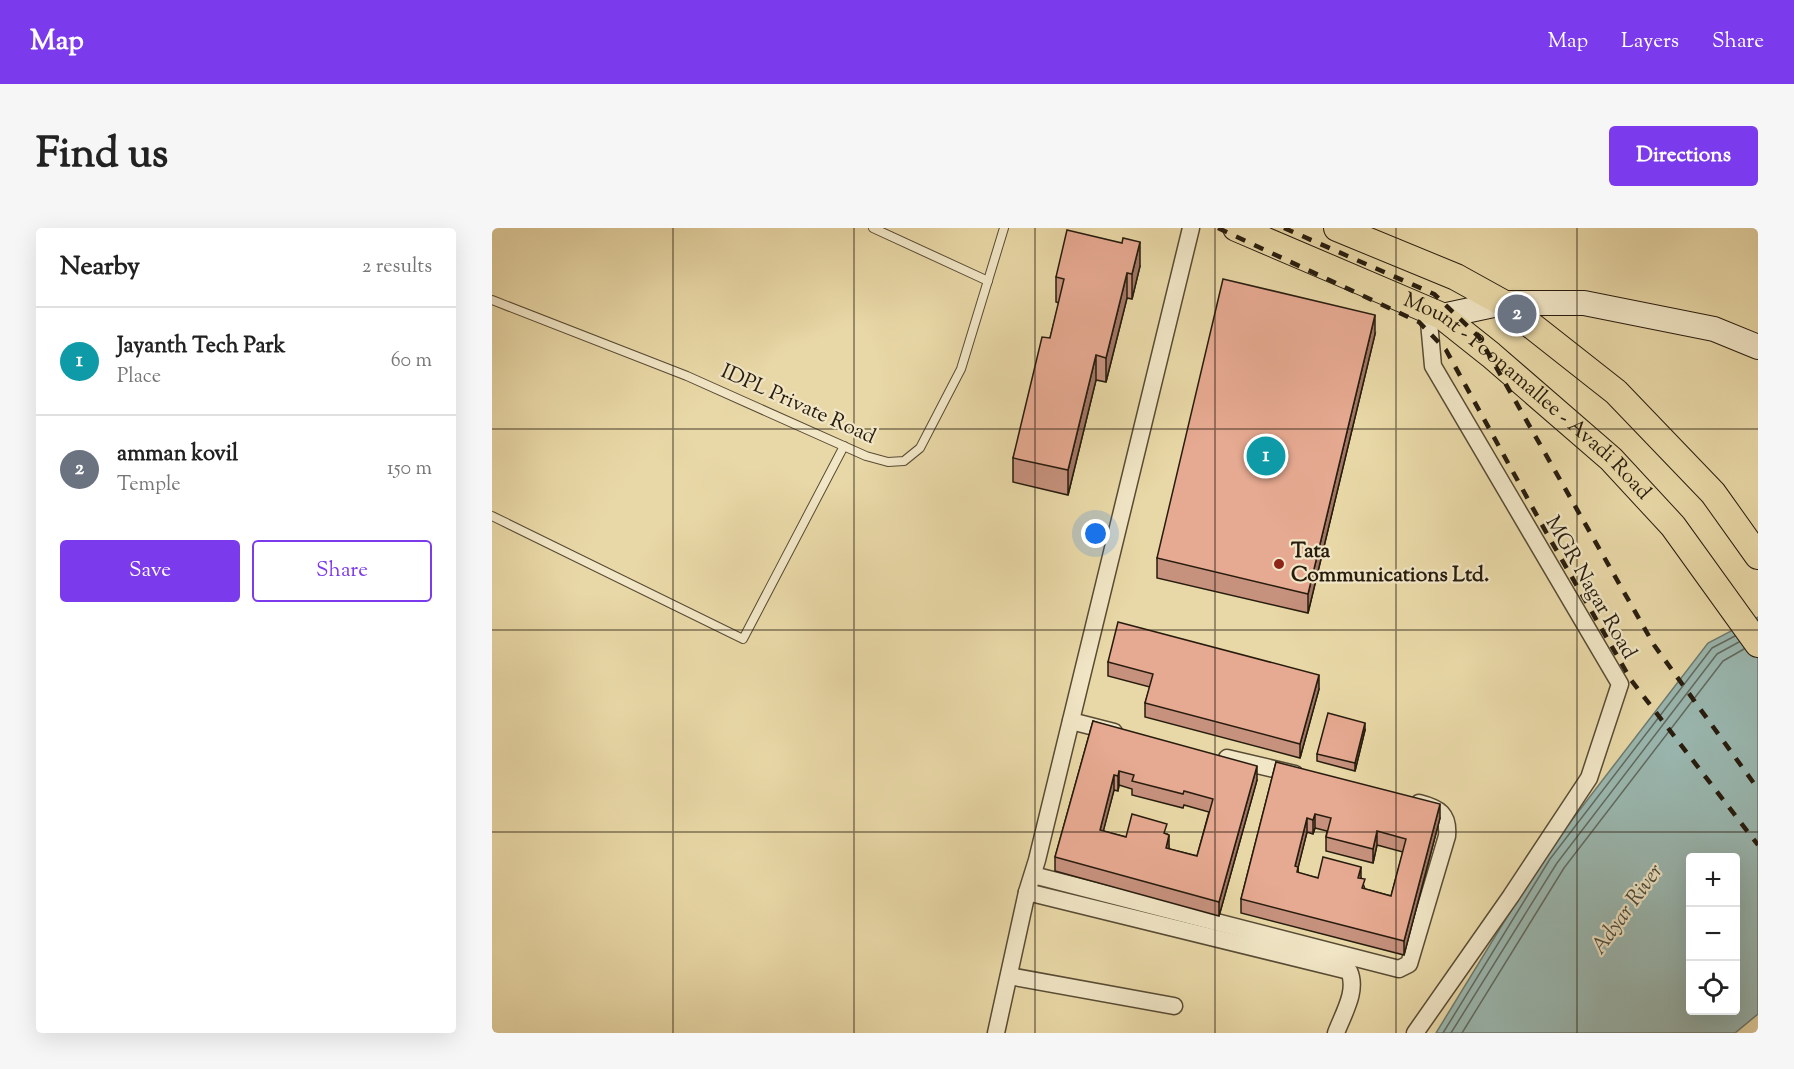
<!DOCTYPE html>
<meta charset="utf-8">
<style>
body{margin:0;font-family:"Sorts Mill Goudy",serif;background:#f6f6f6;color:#222}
.controls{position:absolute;right:18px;bottom:18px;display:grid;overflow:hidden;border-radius:6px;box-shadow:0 6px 24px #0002}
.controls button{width:54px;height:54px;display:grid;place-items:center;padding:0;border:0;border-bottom:2px solid #e0e0e0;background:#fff;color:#222;font:30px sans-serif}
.you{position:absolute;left:604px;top:306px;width:21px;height:21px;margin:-15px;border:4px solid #fff;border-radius:50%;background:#1a73e8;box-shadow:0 0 0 9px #1a73e833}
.badge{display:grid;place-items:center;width:39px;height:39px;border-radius:50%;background:#7c3aed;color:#fff;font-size:20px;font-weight:700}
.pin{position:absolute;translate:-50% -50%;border:3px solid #fff;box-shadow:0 2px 6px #0006}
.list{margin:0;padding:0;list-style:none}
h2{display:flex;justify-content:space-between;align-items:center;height:78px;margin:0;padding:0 24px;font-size:26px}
h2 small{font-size:20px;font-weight:400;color:#767676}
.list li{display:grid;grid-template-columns:39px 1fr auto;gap:18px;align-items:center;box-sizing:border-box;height:108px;padding:0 24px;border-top:2px solid #e0e0e0}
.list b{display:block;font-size:22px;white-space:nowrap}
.list p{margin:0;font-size:20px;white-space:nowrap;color:#767676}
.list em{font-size:20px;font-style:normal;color:#767676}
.actions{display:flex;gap:12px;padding:18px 24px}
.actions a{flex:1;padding:14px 0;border:2px solid #7c3aed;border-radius:6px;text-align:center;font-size:21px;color:#7c3aed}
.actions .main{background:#7c3aed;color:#fff}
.icon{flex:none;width:33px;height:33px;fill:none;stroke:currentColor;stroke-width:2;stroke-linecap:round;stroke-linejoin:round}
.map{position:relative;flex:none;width:1266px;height:805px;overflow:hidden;border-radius:6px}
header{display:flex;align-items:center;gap:36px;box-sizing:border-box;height:84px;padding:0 30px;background:#7c3aed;color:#fff}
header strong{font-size:28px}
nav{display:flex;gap:33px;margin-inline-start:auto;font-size:21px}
.intro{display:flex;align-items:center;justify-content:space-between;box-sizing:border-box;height:144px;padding:0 36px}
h1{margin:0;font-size:42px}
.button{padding:15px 27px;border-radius:6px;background:#7c3aed;color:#fff;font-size:21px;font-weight:700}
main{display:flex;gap:36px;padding:0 36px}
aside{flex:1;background:#fff;border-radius:6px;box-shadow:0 6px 24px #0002}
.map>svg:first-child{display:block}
.water{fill:#9ab8b1;stroke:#6c7a70;stroke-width:1.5;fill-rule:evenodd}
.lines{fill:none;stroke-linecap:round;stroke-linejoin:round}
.shore{stroke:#606a60;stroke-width:1.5}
.lane-casing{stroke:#584b34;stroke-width:10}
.street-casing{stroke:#584b34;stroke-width:19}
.secondary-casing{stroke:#271c0e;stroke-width:26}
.primary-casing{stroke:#271c0e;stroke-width:28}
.lane{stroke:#f1e6c6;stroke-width:8}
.street{stroke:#f1e6c6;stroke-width:16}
.secondary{stroke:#f1e6c6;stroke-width:24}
.primary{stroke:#e9d8a7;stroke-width:26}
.rail{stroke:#271c0e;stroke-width:4.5;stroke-dasharray:10 10;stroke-linecap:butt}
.wall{fill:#c6917d;stroke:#271c0e;stroke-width:1.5;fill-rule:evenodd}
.shaded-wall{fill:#a17666;stroke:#271c0e;stroke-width:1.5}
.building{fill:#e6a991;stroke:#271c0e;stroke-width:1.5;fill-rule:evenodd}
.grid{fill:none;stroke:#271c0e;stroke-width:1.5;stroke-opacity:0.55}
.poi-dot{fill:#8f2418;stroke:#f1e6c6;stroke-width:2}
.labels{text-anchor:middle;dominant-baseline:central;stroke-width:4.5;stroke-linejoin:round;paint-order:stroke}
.street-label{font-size:21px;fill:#271c0e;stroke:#f1e6c6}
.poi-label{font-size:21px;font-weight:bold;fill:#271c0e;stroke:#f1e6c6;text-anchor:start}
.water-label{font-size:22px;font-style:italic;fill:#4a4b3f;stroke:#f1e6c6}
</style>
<header>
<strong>Map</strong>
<nav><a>Map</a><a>Layers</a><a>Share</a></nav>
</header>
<div class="intro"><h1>Find us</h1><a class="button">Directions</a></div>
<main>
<aside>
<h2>Nearby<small>2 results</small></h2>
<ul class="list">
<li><span class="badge" style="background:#0f9aa8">1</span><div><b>Jayanth Tech Park</b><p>Place</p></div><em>60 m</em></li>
<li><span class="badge" style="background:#6b7280">2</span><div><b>amman kovil</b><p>Temple</p></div><em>150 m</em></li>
</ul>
<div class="actions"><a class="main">Save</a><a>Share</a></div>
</aside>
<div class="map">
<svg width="1266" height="805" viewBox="0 0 1266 805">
<rect width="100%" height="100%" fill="#e9d8a7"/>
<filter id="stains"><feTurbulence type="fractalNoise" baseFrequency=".00333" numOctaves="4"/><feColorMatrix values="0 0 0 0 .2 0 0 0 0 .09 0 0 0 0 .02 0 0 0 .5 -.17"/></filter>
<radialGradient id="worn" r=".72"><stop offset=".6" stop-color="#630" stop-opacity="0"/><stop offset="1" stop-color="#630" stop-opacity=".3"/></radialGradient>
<path class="water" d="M1266,389V786L1243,805H944L1053,627L1216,415ZM1198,630H1244V782H1198Z"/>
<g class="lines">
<g class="shore">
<path d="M951,805L1058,631L1220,420L1243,408"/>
<path d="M959,805L1065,635L1225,426L1247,414"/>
<path d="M970,805L1072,640L1231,433L1252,421"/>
</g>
<g class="lane-casing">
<g id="lane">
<path d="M381,0L496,53"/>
<path d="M0,72L195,148L374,228L396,234L412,233L428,220L469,141L512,0"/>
<path d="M0,288L251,411L352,218"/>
</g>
</g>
<g class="street-casing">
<g id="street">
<path d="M579,493L622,504"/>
<path d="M735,530L803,546"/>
<path d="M541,647L907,741L917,736L955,608C957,586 947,580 927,575"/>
<path d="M535,664L857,743C866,763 851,786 844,805"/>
<path d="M517,748L682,778"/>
<path d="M504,805L535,664L545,632L699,0"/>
<path d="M923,805L1019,668L1097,550L1128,456L941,138L936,83"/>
</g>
</g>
<g class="secondary-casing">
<path id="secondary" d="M950,88L1011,75H1092L1222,101L1266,119"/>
</g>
<g class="primary-casing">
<g id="primary">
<path id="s1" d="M744,0L950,88L999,127L1119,231L1181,298L1266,416"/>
<path d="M845,0L964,49L1011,75L1124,164L1221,265L1266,328"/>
</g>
</g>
<use href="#lane" class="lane"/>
<use href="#street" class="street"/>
<use href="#secondary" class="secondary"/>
<use href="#primary" class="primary"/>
<g class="rail">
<path d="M726,0L927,94L954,122L1054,304L1139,452L1266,617"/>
<path d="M792,0L942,66L987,109L1162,417L1266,561"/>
</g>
</g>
<g class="wall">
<path d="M630,15L648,38L640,71L635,70L614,154L604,152L576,267L521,254V230L558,110L567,75L564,74V49Z"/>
<path d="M883,106L816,385L665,350V330Z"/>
<path d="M616,434L827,461L808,530L653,489V475L658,459L616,448Z"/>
<path d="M601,493L765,552L727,688L563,643V629ZM627,557L640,561V567L691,580L692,577L717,584L705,628L677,621L675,606L634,609L611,603L622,562L626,563Z"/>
<path d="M873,502L863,543L825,533V526Z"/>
<path d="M784,534L948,590L912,727L749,685V671ZM823,600L835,603L834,609V623L881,635L885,617L911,624L899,668L873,661L869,650H826L806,645V639L815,604L821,606Z"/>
</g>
<g class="shaded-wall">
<path d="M648,14V38L640,71V46Z"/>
<path d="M635,45V70L614,154V130Z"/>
<path d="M883,87V106L816,385V366Z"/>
<path d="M604,127V152L576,267V242Z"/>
<path d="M827,447V461L808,530V516Z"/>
<path d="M873,495V502L863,543V535Z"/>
<path d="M765,538V552L727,688V674Z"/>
<path d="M627,543V557L626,563V548Z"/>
<path d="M622,547V562L608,616V602Z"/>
<path d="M948,576V590L912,727V713Z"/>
<path d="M823,586V600L821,606V592Z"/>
<path d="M815,590V604L806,640V639V653L803,638Z"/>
<path d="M885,603V617L881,635V621Z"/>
<path d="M677,607V621L674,620Z"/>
<path d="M869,639V653L866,650Z"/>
</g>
<g class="building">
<path d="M575,2L630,15L631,10L648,14L640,46L635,45L614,130L604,127L576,242L521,230L550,109L558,110L572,51L564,49Z"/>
<path d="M731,51L883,87L816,366L665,330Z"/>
<path d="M626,394L827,447L808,516L653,475L661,446L616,434Z"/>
<path d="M836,485L873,495L863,535L825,526Z"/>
<path d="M601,493L765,538L727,674L563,629ZM627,543L642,547L640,553L691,566L692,563L721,571L705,628L674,620L677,607L672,605L675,596L640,586L634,609L608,602L622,547L626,548Z"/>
<path d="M784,534L948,576L912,713L749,671ZM823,586L839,590L834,609L881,621L885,603L914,611L899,668L870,660L873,651L866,650L869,639L831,629L826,650L805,644L806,639L803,638L815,590L821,592Z"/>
</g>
<path class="grid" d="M181,0V805M362,0V805M543,0V805M723,0V805M904,0V805M1085,0V805M0,201H1266M0,402H1266M0,604H1266"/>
<circle class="poi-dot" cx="787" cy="336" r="6"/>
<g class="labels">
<g class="street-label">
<text stroke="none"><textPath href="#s1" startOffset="340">Mount - Poonamallee - Avadi Road</textPath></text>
<text transform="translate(306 177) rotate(24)">IDPL Private Road</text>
<text transform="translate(1098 360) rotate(60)">MGR Nagar Road</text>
</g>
<g class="poi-label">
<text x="799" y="324">Tata<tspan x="799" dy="24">Communications Ltd.</tspan></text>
</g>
<g class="water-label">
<text transform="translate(1136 682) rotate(-54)">Adyar River</text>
</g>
</g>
<rect width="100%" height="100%" filter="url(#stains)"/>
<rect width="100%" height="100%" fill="url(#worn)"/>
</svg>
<div class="controls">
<button>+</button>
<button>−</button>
<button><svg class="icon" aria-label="locate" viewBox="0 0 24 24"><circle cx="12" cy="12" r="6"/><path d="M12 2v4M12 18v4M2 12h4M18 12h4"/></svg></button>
</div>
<div class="you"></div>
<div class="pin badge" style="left:774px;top:228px;background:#0f9aa8">1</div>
<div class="pin badge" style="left:1025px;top:86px;background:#6b7280">2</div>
</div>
</main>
